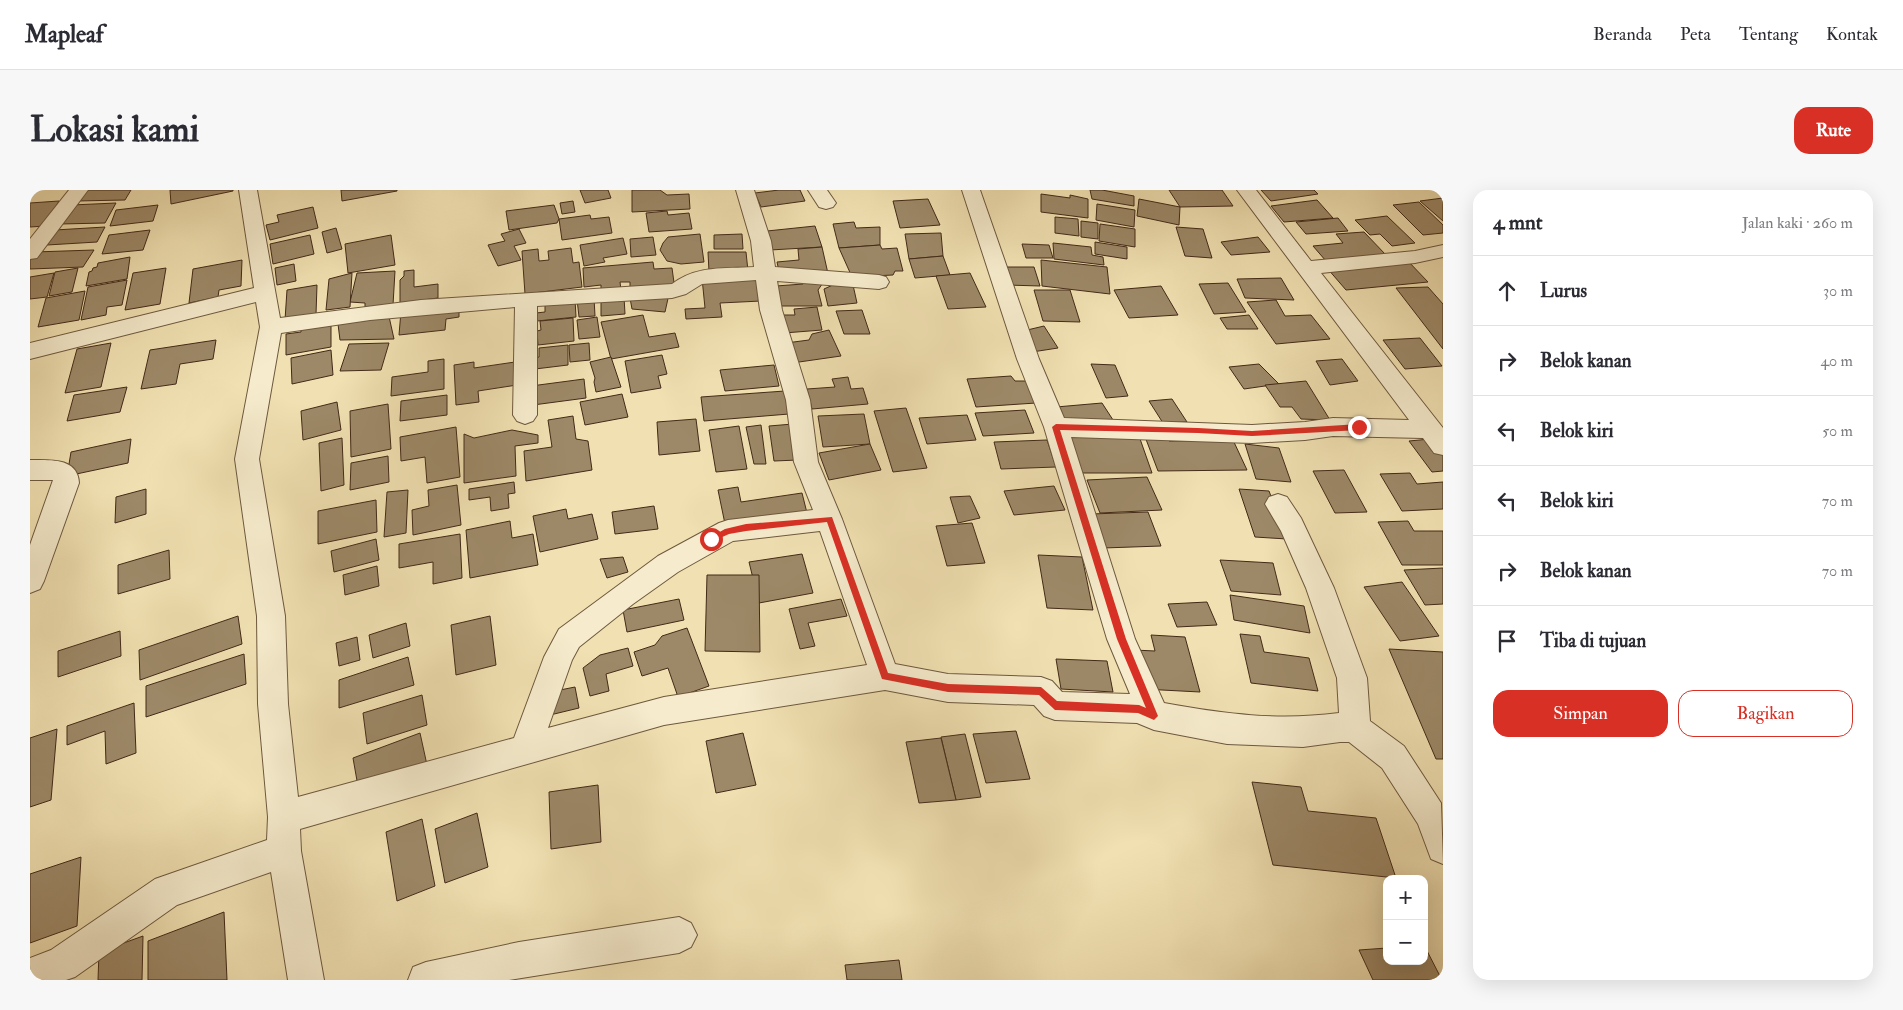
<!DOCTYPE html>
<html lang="id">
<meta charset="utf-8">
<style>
body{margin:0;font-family:"IM FELL Double Pica",serif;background:#f7f7f7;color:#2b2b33}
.controls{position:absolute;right:15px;bottom:15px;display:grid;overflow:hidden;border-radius:10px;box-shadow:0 5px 20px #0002}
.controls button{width:45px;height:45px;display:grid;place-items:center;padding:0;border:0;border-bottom:1px solid #e1e1e2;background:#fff;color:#2b2b33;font:25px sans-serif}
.stop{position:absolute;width:15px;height:15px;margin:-11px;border:4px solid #d93025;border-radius:50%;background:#fff}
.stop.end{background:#d93025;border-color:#fff;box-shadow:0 1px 5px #0008}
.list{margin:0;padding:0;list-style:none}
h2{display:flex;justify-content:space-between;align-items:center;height:65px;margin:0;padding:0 20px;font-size:21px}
h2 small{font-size:16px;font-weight:400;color:#7c7c81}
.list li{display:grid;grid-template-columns:32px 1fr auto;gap:15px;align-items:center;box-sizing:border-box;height:70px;padding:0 20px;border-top:1px solid #e1e1e2}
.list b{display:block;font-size:19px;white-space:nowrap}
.list em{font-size:16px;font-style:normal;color:#7c7c81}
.actions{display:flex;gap:10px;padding:15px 20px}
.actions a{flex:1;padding:11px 0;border:1px solid #d93025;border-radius:15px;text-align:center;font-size:18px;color:#d93025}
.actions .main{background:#d93025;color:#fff}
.icon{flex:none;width:28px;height:28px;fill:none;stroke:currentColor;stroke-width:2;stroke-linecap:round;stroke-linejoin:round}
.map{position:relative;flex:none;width:1413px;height:790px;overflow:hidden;border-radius:15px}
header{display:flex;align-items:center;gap:30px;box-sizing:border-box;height:70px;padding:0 25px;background:#fff;border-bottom:1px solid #e1e1e2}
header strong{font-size:24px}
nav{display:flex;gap:28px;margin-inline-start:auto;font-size:18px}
.intro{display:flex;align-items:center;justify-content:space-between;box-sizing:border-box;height:120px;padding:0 30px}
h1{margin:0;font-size:35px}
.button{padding:12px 22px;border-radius:15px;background:#d93025;color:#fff;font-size:18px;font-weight:700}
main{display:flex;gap:30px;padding:0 30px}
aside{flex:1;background:#fff;border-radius:15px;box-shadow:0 5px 20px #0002}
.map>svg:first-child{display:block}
.building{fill:#9d8968;stroke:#432a17}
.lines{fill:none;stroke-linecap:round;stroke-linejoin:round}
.street-casing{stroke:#6e583e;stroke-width:2}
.street{fill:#f6eccd;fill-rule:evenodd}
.route{fill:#d93025}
</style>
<header>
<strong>Mapleaf</strong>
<nav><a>Beranda</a><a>Peta</a><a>Tentang</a><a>Kontak</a></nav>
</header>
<div class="intro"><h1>Lokasi kami</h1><a class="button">Rute</a></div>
<main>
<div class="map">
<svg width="1413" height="790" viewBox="0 0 1413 790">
<rect width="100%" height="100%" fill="#f1e1b2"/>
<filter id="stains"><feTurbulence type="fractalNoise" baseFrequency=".004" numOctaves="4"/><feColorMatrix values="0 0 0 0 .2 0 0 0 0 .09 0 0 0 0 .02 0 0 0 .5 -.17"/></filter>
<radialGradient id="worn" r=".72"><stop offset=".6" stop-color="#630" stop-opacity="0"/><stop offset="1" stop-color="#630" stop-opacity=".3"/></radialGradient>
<g class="building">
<path d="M55,0H101L95,10L47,11Z"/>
<path d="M140,0H203V1L141,14Z"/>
<path d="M311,0H367V1L312,11Z"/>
<path d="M550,0H578L581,8L555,13Z"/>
<path d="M602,0H630L637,5L659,4L660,19L602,22Z"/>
<path d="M749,0H770L775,11L731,17L725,3Z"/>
<path d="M1060,0H1072L1104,6V16L1062,9Z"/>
<path d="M1139,0H1192L1203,16L1150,17Z"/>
<path d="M1231,0H1284L1288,4L1241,11Z"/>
<path d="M1011,4L1040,8V5L1058,9V28L1011,22Z"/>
<path d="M1413,8V31L1390,11Z"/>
<path d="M898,9L910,35L870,38L863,11Z"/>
<path d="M1109,9L1150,17L1149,35L1107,26Z"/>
<path d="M1287,10L1303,28L1254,32L1241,16Z"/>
<path d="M29,11L15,36L0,37V13Z"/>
<path d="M543,11L545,22L532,24L530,13Z"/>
<path d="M1389,12L1413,35V43L1393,45L1363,15Z"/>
<path d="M86,13L75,33L30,34L42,15Z"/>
<path d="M1067,14L1105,20L1104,37L1066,30Z"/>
<path d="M128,15L123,31L80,36L86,20Z"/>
<path d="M524,15L529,29L527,33L479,40L476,21Z"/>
<path d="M283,17L288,38L240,50L236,35L249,32L247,25Z"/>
<path d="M637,21L638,25L659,23L662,39L619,42L616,23Z"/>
<path d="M560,25L561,29L579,27L582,43L532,50L529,29Z"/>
<path d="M1357,26L1385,53L1362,56L1350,44L1340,45L1325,30Z"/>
<path d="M1025,27L1048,29L1049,46L1025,43Z"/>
<path d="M1308,28L1318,41L1276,44L1266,32Z"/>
<path d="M1051,31L1068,33V49L1051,47Z"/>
<path d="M824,32L826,38L850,37V55L809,58L803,34Z"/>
<path d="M1070,34L1105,39V57L1069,51Z"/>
<path d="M785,36L792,57L740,60L737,41Z"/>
<path d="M75,37L67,52L17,55L25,40Z"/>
<path d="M1146,37L1173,39L1182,68L1155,66Z"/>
<path d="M306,38L312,59L297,63L292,42Z"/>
<path d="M489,39L496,53L484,56L491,70L468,76L458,55L475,51L471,44Z"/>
<path d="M120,40L113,60L72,64L79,45Z"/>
<path d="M1334,42L1356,65L1296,71L1283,56L1313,53L1306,44Z"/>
<path d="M911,43L913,66L879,69L875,44Z"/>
<path d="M670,44L674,72L651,74L637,71L630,60L633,53L638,47Z"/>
<path d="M712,44L713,59H684V45Z"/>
<path d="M280,45L284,64L243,74L240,54Z"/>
<path d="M361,45L365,75L318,83L315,54Z"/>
<path d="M623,47L626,65L601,67L600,49Z"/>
<path d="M1228,47L1240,62L1201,65L1191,52Z"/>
<path d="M593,48L597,64L573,68L575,72L554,76L550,55Z"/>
<path d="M1065,52L1097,57V69L1065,64Z"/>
<path d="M1023,53L1061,57L1062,65L1073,67L1074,75L1024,69Z"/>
<path d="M992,54L1019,55L1023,68H996Z"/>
<path d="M850,55L852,59L867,58L873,81H865L863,85L822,87L809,58Z"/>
<path d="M792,57L799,88L749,81L747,72L769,70L768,59Z"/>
<path d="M541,58L543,73L549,72L552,97L495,104L492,61L508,59L509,71L519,70L518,61Z"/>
<path d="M64,60L53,77L0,79V67L4,62Z"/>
<path d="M678,62H716L718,81L679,82Z"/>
<path d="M913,66L920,85L885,88L879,69Z"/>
<path d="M100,67L97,89L56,96L59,82L62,81L63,78L67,77L68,73Z"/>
<path d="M212,70L211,96L189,100L188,107L159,113L163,79Z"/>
<path d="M1011,70L1077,77L1080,104L1012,96Z"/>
<path d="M1377,70L1398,92L1316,100L1297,78Z"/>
<path d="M623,72L624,79L642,78L645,100L600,103V92H590L591,100L571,101V95L554,97L553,78Z"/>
<path d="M264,74L266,91L247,95L245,78Z"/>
<path d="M971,77H1004L1010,96L976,95Z"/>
<path d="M48,78L42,102L19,106L25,82Z"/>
<path d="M136,78L130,114L95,120L103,83Z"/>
<path d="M384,80V97L408,94V108L370,113V90L374,86V81Z"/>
<path d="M365,81L363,115L335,119V113L320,112L327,83Z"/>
<path d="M24,83L17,107L0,109V87Z"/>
<path d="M322,83L320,117L296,120L299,89Z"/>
<path d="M940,83L956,117L918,119L906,86Z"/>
<path d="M727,86L731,111L690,113L692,127L656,129L655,119L675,118L672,88Z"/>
<path d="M1251,88L1264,110L1215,108L1207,89Z"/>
<path d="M773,89L795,90L788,100L792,116H748L746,96L773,94Z"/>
<path d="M97,90L92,115L77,117L76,125L51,130L58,97Z"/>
<path d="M1198,93L1216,122L1184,124L1169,94Z"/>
<path d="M805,94L823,95L827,113L798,116L794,99Z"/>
<path d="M287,95L286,124L255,130L257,100Z"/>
<path d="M1131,96L1148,125L1099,128L1084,100Z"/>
<path d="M1398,97L1413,114V159L1366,98Z"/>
<path d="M1004,100H1040L1050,132L1013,131Z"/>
<path d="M55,101L49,130L8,137L16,108Z"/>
<path d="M639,104L635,122L602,119L600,108Z"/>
<path d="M594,107L595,124L571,126V109Z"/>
<path d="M564,108L565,126L549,127L547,109Z"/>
<path d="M545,109L546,127L507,131L506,123L515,122V112Z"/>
<path d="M1246,110L1255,126L1281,125L1300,149L1246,154L1217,112Z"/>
<path d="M429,115V127L416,129L415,140L369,145L371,121Z"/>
<path d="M787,117L792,140L754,143L751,125H765L764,119Z"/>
<path d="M832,120L840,144H814L806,121Z"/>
<path d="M358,122L364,149L310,150L308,134Z"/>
<path d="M613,125L619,147L645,143L649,157L581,169L571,132Z"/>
<path d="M1219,125L1228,139H1197L1190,128Z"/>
<path d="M567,127L570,147L549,149L547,130Z"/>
<path d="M543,128L544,151L508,155L507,141L511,140L510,131Z"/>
<path d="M301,131V157L256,165V144L271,142V137Z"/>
<path d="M1014,136L1028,158L1002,162L993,141Z"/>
<path d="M799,140L811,166L762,173L756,153L779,150L782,144Z"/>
<path d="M1390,148L1412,176L1375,179L1353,150Z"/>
<path d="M186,150L183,169L150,174L146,194L111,199L120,160Z"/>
<path d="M81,153L71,197L35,203L47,159Z"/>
<path d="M359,153L351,180L310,181L319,154Z"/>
<path d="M559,153L560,170L540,172L539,155Z"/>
<path d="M538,155V175L505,179V168L509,167V158Z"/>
<path d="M301,160L303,185L262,194L261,168Z"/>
<path d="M632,165L637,184L628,186L631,198L601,203L595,171Z"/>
<path d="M581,167L591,197L566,202L564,192L565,188L560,172Z"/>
<path d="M414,169V199L361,206L362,187L398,182V171Z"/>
<path d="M1312,169L1328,191L1300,195L1286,171Z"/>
<path d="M444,172V178L485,172L487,195L448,201L449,212L426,215L424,175Z"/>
<path d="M1061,174L1085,175L1098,206L1076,208Z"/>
<path d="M1229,174L1249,194L1214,199L1199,177Z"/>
<path d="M744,175L749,196L695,201L690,180Z"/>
<path d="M981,186L985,191H998L1006,213L946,217L937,189Z"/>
<path d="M818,187L821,199L833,198L838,214L782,219L777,199L805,197L802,189Z"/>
<path d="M554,189L556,208L503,215L501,196Z"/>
<path d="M1276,191L1300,230L1271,229L1262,217H1250L1235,195Z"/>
<path d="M97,197L90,222L37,231L44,205Z"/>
<path d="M755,201L759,224L674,231L671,207Z"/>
<path d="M592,204L598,227L555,235L550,212Z"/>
<path d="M417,205V225L370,231L371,211Z"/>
<path d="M1142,209L1157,232L1133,233L1119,211Z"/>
<path d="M307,212L311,240L273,250L271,221Z"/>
<path d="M1072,213L1085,233L1033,237L1026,217Z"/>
<path d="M358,214L361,259L321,267L320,221Z"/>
<path d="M876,218L897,278L863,282L844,221Z"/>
<path d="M995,220L1004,243L953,246L945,223Z"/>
<path d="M834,224L840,254L793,257L788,226Z"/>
<path d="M937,225L946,250L897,254L889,228Z"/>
<path d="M543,226L546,249L558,251L562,280L496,291L494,261L522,257L518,230Z"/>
<path d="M666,229L670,261L629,265L627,232Z"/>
<path d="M763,234L768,270L744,271L739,236Z"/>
<path d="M731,235L736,274H724L716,237Z"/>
<path d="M709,236L717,279L686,282L679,240Z"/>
<path d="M426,237L430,287L397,293L395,267L371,271L370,247Z"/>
<path d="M482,240L508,245V253L485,256L486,286L434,293V244L444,248Z"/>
<path d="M1114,244H1136L1139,251L1203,250L1217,280L1128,281Z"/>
<path d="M1037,246H1109L1122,283H1049Z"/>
<path d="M312,248L314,295L291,301L289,253Z"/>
<path d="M101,249L98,273L37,286L41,262Z"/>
<path d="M1400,249L1413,266V281L1402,282L1379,251Z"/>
<path d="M1017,250L1026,277L971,279L964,252Z"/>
<path d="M840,254L851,280L799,290L789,263Z"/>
<path d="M1215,254L1249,258L1261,292L1226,289Z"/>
<path d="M358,266L359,292L320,300L321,273Z"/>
<path d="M1314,280L1337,322L1305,323L1283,281Z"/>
<path d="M1380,283L1387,294L1413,292V319L1372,321L1350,284Z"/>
<path d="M1117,287L1132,320L1070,323L1057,290Z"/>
<path d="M484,292L485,303L478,304L479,318L461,321L460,307L439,310V299Z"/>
<path d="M427,295L431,335L383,345L382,320L399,316L398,300Z"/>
<path d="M1024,296L1035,320L984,325L974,301Z"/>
<path d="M708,297L711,312L772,303L777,323L695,334L688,300Z"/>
<path d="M116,299V324L85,333L86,307Z"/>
<path d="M1209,299L1239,301L1257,349L1225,347Z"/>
<path d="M378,300L376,343L354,347L357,302Z"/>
<path d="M940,306L950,328L928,333L920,307Z"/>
<path d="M346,310L347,342L288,354V321Z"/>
<path d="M624,316L628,339L585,344L582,322Z"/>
<path d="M536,319L538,329L562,324L568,349L510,362L503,326Z"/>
<path d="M1118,322L1131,356L1073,358L1061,324Z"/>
<path d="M480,331L482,348L503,344L508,375L440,388L436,340Z"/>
<path d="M1378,331L1384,341H1413V375H1372L1348,332Z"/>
<path d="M942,333L955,373L917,376L906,336Z"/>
<path d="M430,344L432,388L403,394V372L369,378V354Z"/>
<path d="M346,349L349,370L304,382L301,361Z"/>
<path d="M139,360L140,389L88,404V375Z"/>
<path d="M772,364L783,403L729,413L719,372Z"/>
<path d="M1008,365L1052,367L1063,420L1017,418Z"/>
<path d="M593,367L598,382L577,388L570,369Z"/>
<path d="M1190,370L1243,373L1251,405L1201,401Z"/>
<path d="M347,376L349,396L315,405L313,385Z"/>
<path d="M1413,378V414L1395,415L1374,380Z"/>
<path d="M677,385H729L730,462L675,461Z"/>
<path d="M1372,392L1409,446L1370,451L1334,397Z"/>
<path d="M1200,405L1274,416L1280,443L1204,430Z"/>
<path d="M649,409L654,430L597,442L593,420Z"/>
<path d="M811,409L817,426L778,433L785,456L770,459L759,419Z"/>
<path d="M1177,412L1187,435L1147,437L1138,414Z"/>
<path d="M208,426L212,454L110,490L109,460Z"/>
<path d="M460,426L466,475L426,485L421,435Z"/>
<path d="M376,433L380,456L343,468L339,445Z"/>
<path d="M657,438L679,496L648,507L638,478L612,486L604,462L625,455L632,446Z"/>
<path d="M90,441L91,466L28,487V461Z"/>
<path d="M1210,444L1230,446L1234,462L1279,468L1288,501L1221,493Z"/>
<path d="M1121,445L1155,447L1170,502L1113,499L1104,460L1125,461Z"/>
<path d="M327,447L330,470L309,476L306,453Z"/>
<path d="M598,458L603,476L576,484L579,501L560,506L553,478L570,465Z"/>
<path d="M1359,459L1413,462V569H1406Z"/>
<path d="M214,464L216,494L116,527V496Z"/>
<path d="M378,467L384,495L309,518V490Z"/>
<path d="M1026,469L1077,471L1083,502L1031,499Z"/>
<path d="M545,497L549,518L520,525L525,501Z"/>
<path d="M392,505L397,535L337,554L333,523Z"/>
<path d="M104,513L106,563L76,574L75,541L37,555V536Z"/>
<path d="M27,539L21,610L0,617V548Z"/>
<path d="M986,541L1000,589L956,593L943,544Z"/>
<path d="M390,543L397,575L329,602L323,568Z"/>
<path d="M713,543L726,595L686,603L676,551Z"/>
<path d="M935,544L951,607L926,610L911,547Z"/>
<path d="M911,548L926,610L889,613L876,552Z"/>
<path d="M1222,592L1271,597L1278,621L1346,628L1366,688L1243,675Z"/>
<path d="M568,595L571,652L521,659L519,602Z"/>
<path d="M447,623L458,677L415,693L405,639Z"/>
<path d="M392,629L405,696L367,711L356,642Z"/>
<path d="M51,667L47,736L0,753V684Z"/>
<path d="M194,722L197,790H118V751Z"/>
<path d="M113,746L112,790H68L69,762Z"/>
<path d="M1394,755L1412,790H1343L1329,760L1357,758V771H1394Z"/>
<path d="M869,770L872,790H817L815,775Z"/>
</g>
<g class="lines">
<g class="street-casing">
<g id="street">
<path d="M39,0H58L7,68L0,69V49Z"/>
<path d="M209,0H227L250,128L391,110L642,94C667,75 694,79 724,77L721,51L706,0H724L741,51L745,77L849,85L856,87L859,92L856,97L849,99L747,91L752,120L780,210L788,272L812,329L865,474L918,484L1011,487L1022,491L1032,502L1100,504L1077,449L1014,237L987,169L932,0H950L1009,169L1034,228L1222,235L1275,232L1303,228L1379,230L1207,0H1226L1281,71L1385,61L1413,55V67L1385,73L1291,83L1413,238V265L1404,263L1393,248L1303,246L1275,250L1222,253L1041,247L1105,449L1134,513C1195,524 1247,531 1309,523L1307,488L1276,398L1251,341L1235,314L1239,307L1248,304L1257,307L1271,328L1304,398L1337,488L1340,531L1374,556L1411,613L1413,674L1401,669L1388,634L1352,578L1319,552H1310L1273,557L1197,554L1124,540L1107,533L1025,530L1014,526L1004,515L918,512L855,500L634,535L270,639L271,661L294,790H258L241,682L147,715L45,787L36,790H0V768L21,760L125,689L237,650L238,627L228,514L227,426L205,269L230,137L226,112L0,169V153L224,98ZM726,90L730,120L756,210L764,272L783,320L698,330L689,333L628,366L529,439L514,467L484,548L268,607L258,514L255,426L229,269L251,143L340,130L485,117L483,225L487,231L495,234L503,231L507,225V116L642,108L656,104L672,94ZM790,341L837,475L634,507L518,538L542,470L549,457L603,414L648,382L703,351Z"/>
<path d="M778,0H797L806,13L803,17L796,19L789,17Z"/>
<path d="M0,270C19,270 48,267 49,293L14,391L10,399L0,403V355L23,290H0Z"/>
<path d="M649,727L661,733L667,745L661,757L649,763L479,790H378L383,777L396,772L489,752Z"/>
</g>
</g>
<use href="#street" class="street"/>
</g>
<path class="route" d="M1026,234L1168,238L1222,241L1329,234L1333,237L1329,240L1222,246L1168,243L1030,240L1096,449L1128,526L1124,530L1108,523L1025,520L1009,505L918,502L852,489L797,332L716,341L699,344L681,352L677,349L695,339L716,334L802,327L858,483L918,494L1011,497L1027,511L1109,515L1116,518L1087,449L1022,237Z"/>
<rect width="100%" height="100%" filter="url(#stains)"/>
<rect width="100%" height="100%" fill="url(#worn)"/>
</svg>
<div class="controls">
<button>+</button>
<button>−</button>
</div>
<div class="stop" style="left:681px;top:349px"></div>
<div class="stop end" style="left:1329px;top:237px"></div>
</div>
<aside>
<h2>4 mnt<small>Jalan kaki · 260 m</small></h2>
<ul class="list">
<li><svg class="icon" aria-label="ahead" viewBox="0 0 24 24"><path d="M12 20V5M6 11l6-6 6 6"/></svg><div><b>Lurus</b></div><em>30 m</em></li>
<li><svg class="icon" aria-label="right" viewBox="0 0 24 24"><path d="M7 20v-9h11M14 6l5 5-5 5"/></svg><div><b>Belok kanan</b></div><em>40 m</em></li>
<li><svg class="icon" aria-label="left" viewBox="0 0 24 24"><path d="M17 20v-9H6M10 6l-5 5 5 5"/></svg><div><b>Belok kiri</b></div><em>50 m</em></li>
<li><svg class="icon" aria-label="left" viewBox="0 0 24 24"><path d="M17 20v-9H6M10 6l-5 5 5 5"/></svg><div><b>Belok kiri</b></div><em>70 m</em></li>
<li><svg class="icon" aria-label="right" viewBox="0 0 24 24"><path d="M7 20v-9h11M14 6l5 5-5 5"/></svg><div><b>Belok kanan</b></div><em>70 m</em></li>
<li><svg class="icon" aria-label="arrive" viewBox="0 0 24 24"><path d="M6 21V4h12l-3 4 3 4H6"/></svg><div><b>Tiba di tujuan</b></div></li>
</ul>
<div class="actions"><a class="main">Simpan</a><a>Bagikan</a></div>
</aside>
</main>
